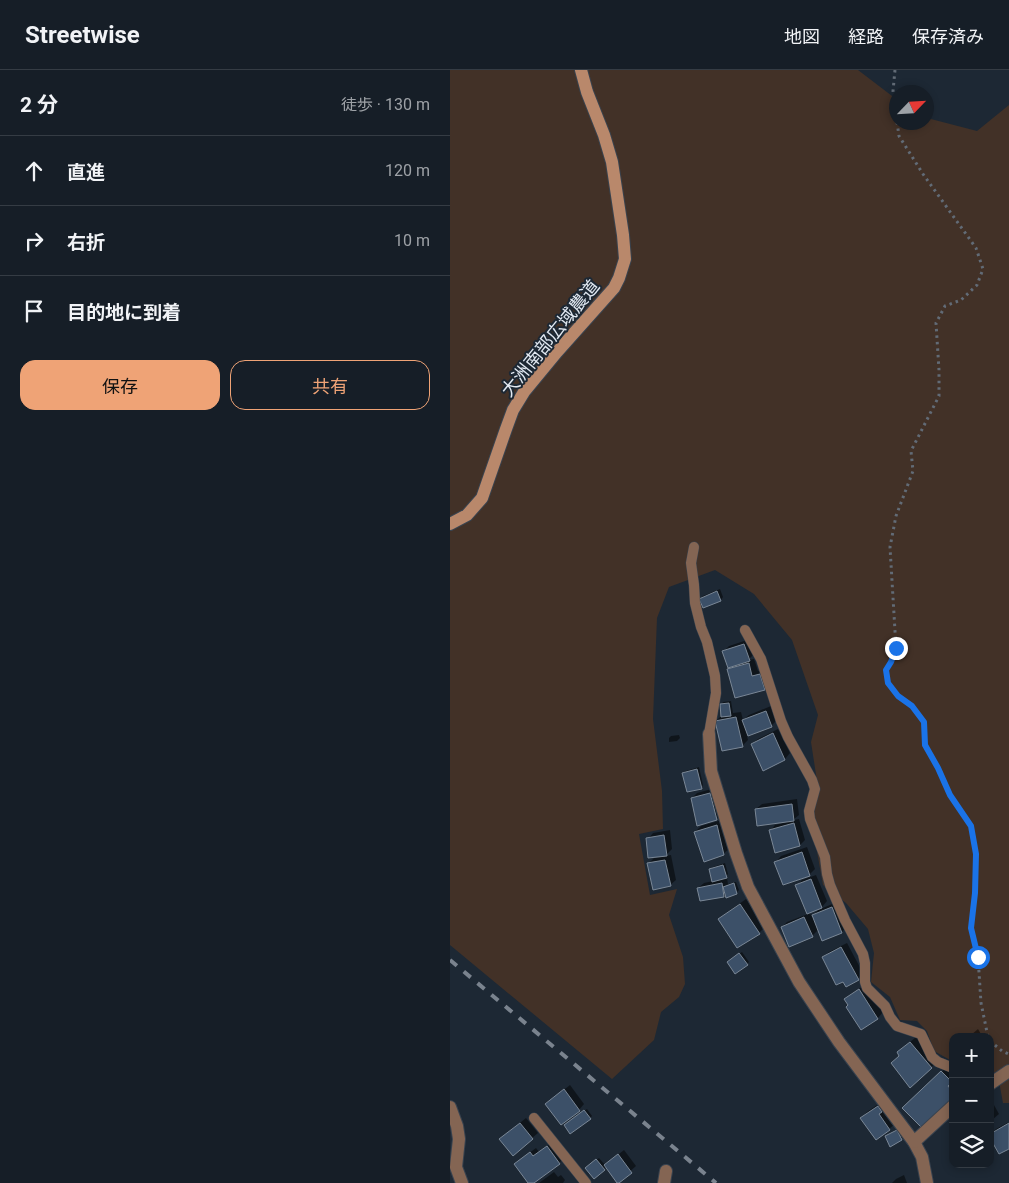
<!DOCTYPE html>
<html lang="ja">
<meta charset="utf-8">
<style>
body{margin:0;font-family:Roboto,"Noto Sans JP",sans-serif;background:#1f272f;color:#f1f3f6}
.controls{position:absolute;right:15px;bottom:15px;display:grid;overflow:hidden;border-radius:10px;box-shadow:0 2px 8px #0003}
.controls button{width:45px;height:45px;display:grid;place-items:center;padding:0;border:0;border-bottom:1px solid #353c44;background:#161e27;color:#f1f3f6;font:25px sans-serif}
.compass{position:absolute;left:439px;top:15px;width:45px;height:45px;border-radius:50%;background:#161e27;box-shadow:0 2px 8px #0003;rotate:65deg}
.stop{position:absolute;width:15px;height:15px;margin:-11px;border:4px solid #1a73e8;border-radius:50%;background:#fff}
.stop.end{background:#1a73e8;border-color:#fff;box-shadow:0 1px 5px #0008}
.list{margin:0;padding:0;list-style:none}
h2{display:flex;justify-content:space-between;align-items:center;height:65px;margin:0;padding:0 20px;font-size:21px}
h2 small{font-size:16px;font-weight:400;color:#9ea2a7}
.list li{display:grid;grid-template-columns:32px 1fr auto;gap:15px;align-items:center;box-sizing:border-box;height:70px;padding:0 20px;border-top:1px solid #353c44}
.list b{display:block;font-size:19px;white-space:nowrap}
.list em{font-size:16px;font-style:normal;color:#9ea2a7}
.actions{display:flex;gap:10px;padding:15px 20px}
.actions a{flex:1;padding:11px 0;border:1px solid #efa376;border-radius:15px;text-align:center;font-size:18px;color:#efa376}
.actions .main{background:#efa376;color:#111}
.icon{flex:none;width:28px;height:28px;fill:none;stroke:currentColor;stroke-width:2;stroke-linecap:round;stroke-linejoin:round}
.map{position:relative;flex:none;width:559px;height:1113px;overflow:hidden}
header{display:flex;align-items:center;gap:30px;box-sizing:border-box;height:70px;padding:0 25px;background:#161e27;border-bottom:1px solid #353c44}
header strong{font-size:24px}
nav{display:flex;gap:28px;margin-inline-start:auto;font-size:18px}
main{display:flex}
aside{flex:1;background:#161e27}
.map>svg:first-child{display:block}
.green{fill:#423127}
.shadow{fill:#0007}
.building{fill:#3c5068;stroke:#7a8796}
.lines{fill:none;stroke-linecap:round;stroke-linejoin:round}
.lane-casing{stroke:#39434f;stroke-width:11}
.street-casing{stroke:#39434f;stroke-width:14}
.secondary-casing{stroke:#39434f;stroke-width:14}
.path{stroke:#626b76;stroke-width:3;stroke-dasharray:2.5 4;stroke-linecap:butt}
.lane{stroke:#846553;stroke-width:10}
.street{stroke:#846553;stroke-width:12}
.secondary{stroke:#b9886b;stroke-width:12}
.rail{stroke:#7a838e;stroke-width:4;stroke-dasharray:9 9;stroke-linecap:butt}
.route{stroke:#1a73e8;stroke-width:6}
.labels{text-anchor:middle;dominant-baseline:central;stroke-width:4;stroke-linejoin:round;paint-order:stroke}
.street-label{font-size:18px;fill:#e2e9f2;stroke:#1d2834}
</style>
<header>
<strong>Streetwise</strong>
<nav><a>地図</a><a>経路</a><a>保存済み</a></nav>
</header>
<main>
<aside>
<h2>2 分<small>徒歩 · 130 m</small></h2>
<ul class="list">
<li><svg class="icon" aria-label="ahead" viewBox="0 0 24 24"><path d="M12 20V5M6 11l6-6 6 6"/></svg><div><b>直進</b></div><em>120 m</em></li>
<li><svg class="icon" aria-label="right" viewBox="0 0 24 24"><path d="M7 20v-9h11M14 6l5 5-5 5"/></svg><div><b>右折</b></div><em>10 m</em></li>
<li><svg class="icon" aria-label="arrive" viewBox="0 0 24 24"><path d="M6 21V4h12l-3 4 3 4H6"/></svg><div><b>目的地に到着</b></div></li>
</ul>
<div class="actions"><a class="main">保存</a><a>共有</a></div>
</aside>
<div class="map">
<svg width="559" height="1113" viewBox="0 0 559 1113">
<rect width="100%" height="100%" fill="#1d2834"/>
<path class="green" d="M0,0H408L446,29L447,52H477V48L527,61L559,35V1033H553L548,1006L540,998V967H503L502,991L484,981L477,961L467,951L450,950L440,927L421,912L424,883L418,859L396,833L373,815L362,754L367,711L361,672L368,645L342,570L304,524L265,500L219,517L207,548L203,649L212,721L213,759L189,764L200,825L227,819L219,845L233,887L235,914L229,927L211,942L204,970L162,1009L0,875Z"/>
<g class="shadow">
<path d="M270,519L273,527L271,530L254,537L251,529L253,526Z"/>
<path d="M300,569L304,584L298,590L304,589L308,601L316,599L320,613L314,619L278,600L284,594L274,581L279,576Z"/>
<path d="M281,631L283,643L291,642L293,650L299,645L321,636L327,650L321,656L295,658L298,670L292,676L266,651L271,646V635L273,632Z"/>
<path d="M328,659L340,683L335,689L314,699L302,674L308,669Z"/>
<path d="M229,665L230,668L227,671L219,672V668L221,666Z"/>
<path d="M249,697L253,715L251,718L233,703L236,701Z"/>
<path d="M265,718L272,744L266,749L242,728L247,723Z"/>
<path d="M347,729L349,745L343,750L349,749L355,770L350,775L320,761L325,755L333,753V752L306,739L312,734Z"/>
<path d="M272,750L279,779L273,784L245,762L251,756Z"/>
<path d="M220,760L222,779L215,786L221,785L226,810L220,815L198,794L204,788L211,787L198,769L203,763Z"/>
<path d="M357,777L365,799L360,804L333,814L326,792L331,786Z"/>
<path d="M275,793L278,804L275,808H277L278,814L286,812L289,820L286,823H276L273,825L248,818L254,813L263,811L260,799L263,797Z"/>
<path d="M366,805L377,831L372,837L359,842L362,847L368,840L387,832L397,856L392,862L373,869L369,859L362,866L332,857L337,852L358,844L347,816L352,810Z"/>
<path d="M296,829L315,857L309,863L288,877L270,849L275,844Z"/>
<path d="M397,873L413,903L408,909L373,888L379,882Z"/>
<path d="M292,882L299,892L297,894L281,890Z"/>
<path d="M415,915L433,942L428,948L411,958L396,929L401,924Z"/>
<path d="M528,959L532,966L535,963L537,967H523L521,965Z"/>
<path d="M466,967L487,992L460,1016L451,986L454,977Z"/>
<path d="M500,994L503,997V1026L462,1030Z"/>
<path d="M120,1015L134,1034L129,1040L96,1034Z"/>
<path d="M540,1028L549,1044L542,1050V1051L540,1053Z"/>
<path d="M433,1031L445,1054L439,1059L412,1048L417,1042Z"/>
<path d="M137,1039L142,1046L140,1048L118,1053Z"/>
<path d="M503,1044V1055L499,1048Z"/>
<path d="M76,1048L88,1063L63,1084L56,1064Z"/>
<path d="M559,1052V1078L550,1083L540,1065L546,1059Z"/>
<path d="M449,1058L454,1067L451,1069L436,1066Z"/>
<path d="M103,1072L114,1088L109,1093L82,1113H79L71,1089L86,1078L89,1082Z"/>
<path d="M174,1080L186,1096L168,1112L156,1097L154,1099L139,1096L149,1088L155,1095Z"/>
<path d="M104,1102L108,1107L111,1105L115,1110L113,1113H89Z"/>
<path d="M454,1105L457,1113H442L446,1109Z"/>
</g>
<g class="building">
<path d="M267,521L271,531L253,538L249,529Z"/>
<path d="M294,574L300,591L278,598L272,581Z"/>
<path d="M299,593L302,606L310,604L315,620L285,628L277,599Z"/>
<path d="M279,633L281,646L271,647L270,634Z"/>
<path d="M316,641L322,657L298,666L292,650Z"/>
<path d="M286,647L293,677L272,681L265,651Z"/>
<path d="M323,663L335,690L313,701L301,674Z"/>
<path d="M247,699L252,719L237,722L232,703Z"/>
<path d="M260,723L267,750L247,756L241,728Z"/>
<path d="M342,734L344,751L307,756L305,739Z"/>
<path d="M344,753L350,776L325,783L319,760Z"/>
<path d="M267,755L274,785L254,792L244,762Z"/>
<path d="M214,765L217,786L198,788L196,768Z"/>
<path d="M352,782L360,806L333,815L324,792Z"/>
<path d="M215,790L221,816L203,820L197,793Z"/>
<path d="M273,795L277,808L262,812L259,799Z"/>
<path d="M361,809L372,838L357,844L345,815Z"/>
<path d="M272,813L274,827L250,831L247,818Z"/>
<path d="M284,813L287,824L276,828L273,817Z"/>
<path d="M290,834L310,864L287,878L268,849Z"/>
<path d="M382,837L392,863L372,871L362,845Z"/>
<path d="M354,847L363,867L339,877L331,857Z"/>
<path d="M391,877L409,910L396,917L393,912L386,915L372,887Z"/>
<path d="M289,883L298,895L285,904L277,892Z"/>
<path d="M409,919L428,949L411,960L396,937L398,935L394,929Z"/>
<path d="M460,972L482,998L460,1018L441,993L449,986L447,982Z"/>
<path d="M491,1001L502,1012L498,1016L503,1022V1028L473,1059L452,1038Z"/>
<path d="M114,1019L130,1041L111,1055L95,1034Z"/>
<path d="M428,1036L432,1042L429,1044L440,1060L426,1070L410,1048Z"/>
<path d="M134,1040L141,1049L120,1064L114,1055Z"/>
<path d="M70,1053L83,1069L63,1086L49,1069Z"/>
<path d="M559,1053V1079L549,1084L540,1068V1064Z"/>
<path d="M447,1060L452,1070L440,1077L435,1066Z"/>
<path d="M97,1076L110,1094L84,1113H78L64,1094L80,1082L83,1086Z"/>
<path d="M168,1084L182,1103L169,1113H167L154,1095Z"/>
<path d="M146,1089L155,1100L144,1109L135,1098Z"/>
</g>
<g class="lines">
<g class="lane-casing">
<g id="lane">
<path d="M244,477L241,493L244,515L245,533L251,557L257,572L265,606L266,623L259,664"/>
<path d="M295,560L311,589L331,651L338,667L362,710L365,719L359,741L360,749L375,787L377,804L380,815L395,850L413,884L415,893V912L417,918L435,936L440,947L447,956L471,964L482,987L488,992L503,998"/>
<path d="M84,1048L136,1113"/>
</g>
</g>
<g class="street-casing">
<g id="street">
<path d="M259,664L261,701L286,783L298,817L349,912L389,972L464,1072L472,1087L477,1113"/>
<path d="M540,1014L559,1001"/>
<path d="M0,1037L7,1056L9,1069L6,1097L12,1113"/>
<path d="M464,1072L503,1036"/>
<path d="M214,1113L216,1101"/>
</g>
</g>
<g class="secondary-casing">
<path id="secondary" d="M0,454L17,445L32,428L56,359L63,340L74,322L107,282L164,218L169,208L175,189L173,165L162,92L154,65L137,22L131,0"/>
</g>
<g class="path">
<path d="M445,0L443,21L447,49"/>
<path d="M447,52L449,66L473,104L526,178L533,199L527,215L511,230L495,236L486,253L489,300V326L461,381L463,401L446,446L440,477L446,578L441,592L436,600L438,613L448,625L462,636L474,652L475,675L488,698L500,725L521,756L526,784L525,823L521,858L528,887L531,933L538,967"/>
<path d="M540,971L552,981L559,984"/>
</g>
<use href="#lane" class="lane"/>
<use href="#street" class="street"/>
<use href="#secondary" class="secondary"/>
<path class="rail" d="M0,890L266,1113"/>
</g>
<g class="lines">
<path class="route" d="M446,578L441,592L436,600L438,613L448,626L462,636L474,652L475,675L488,698L500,725L521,756L526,784L525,823L521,858L528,887"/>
</g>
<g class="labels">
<g class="street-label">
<text transform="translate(100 268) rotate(-51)">大洲南部広域農道</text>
</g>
</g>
</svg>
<div class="controls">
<button>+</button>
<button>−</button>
<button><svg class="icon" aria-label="layers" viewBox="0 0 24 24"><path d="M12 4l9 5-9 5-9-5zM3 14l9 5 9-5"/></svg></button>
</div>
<svg class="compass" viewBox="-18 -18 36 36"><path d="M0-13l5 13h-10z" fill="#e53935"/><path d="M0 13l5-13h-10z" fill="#9ea2a7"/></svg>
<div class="stop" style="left:528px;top:887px"></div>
<div class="stop end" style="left:446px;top:578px"></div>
</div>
</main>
